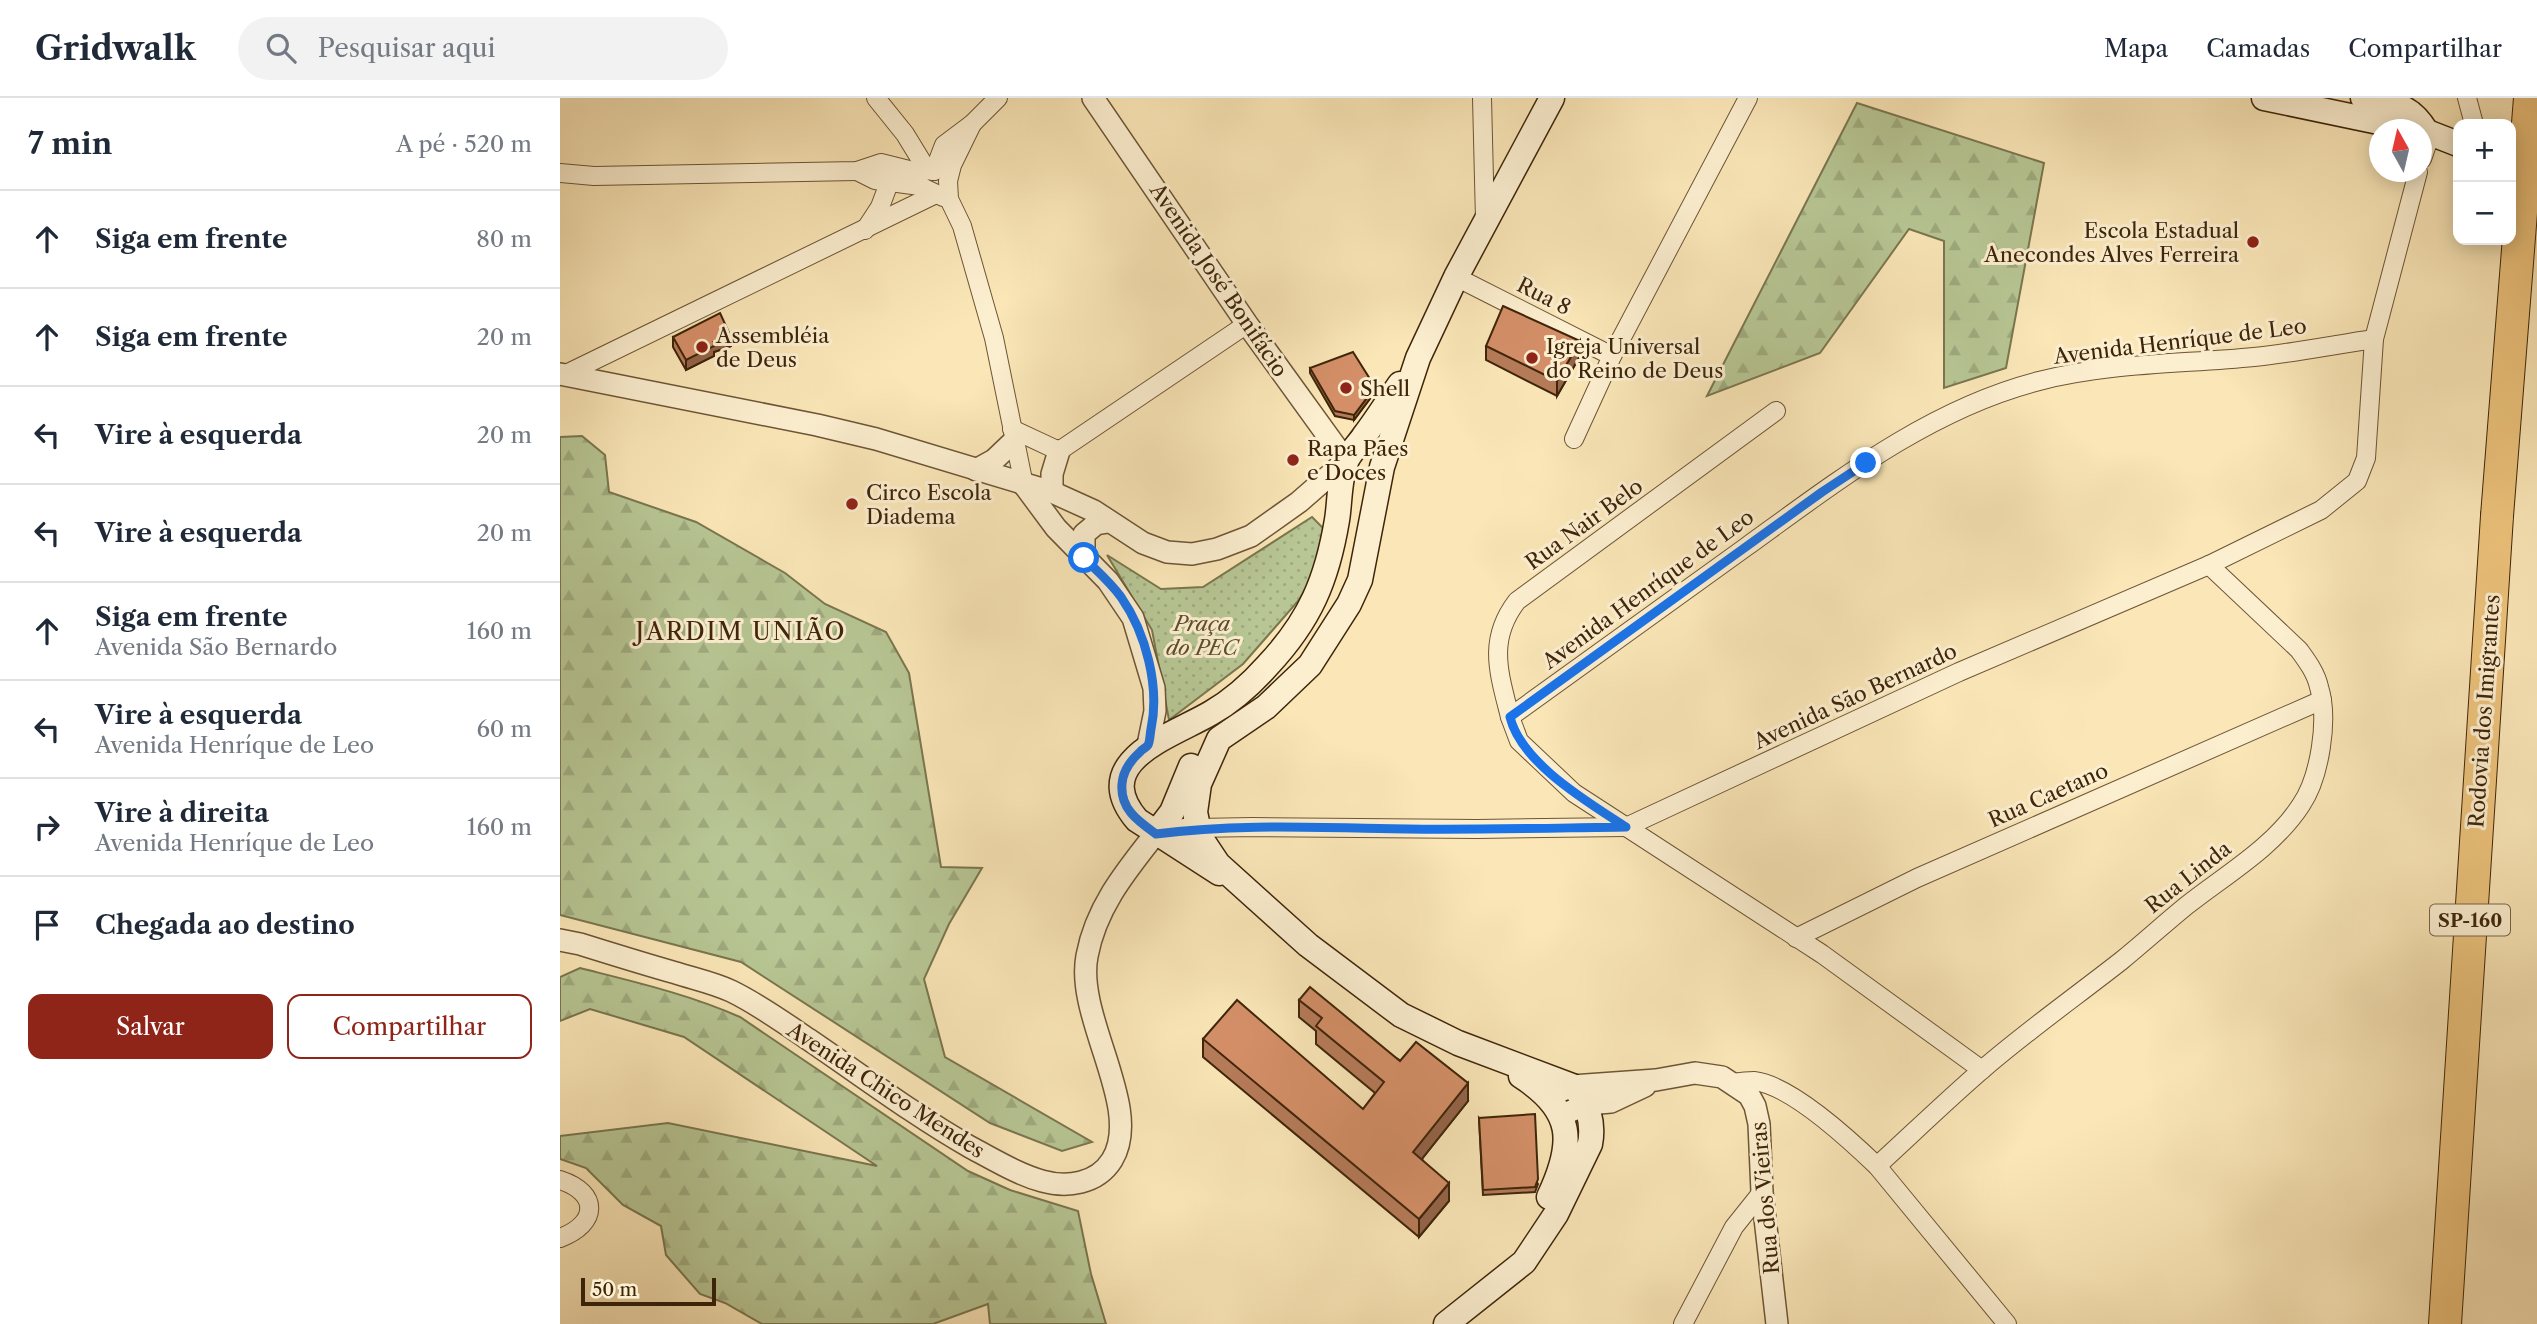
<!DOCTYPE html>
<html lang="pt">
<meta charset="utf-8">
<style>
body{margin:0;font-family:"Libre Caslon Text",serif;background:#f2f2f3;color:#1f2937}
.controls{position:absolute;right:21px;top:21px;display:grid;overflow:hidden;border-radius:14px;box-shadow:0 4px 18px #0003}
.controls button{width:63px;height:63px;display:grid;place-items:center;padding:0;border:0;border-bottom:2px solid #e0e1e3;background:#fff;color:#1f2937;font:35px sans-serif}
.compass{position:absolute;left:1809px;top:21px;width:63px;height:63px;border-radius:50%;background:#fff;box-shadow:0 4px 18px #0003;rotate:352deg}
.scale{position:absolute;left:21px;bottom:18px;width:135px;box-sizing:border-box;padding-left:7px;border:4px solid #3e250a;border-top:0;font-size:19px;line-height:24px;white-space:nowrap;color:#3e250a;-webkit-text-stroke:5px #fcefd0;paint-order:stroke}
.stop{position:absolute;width:21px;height:21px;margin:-16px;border:5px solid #1a73e8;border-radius:50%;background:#fff}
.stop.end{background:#1a73e8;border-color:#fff;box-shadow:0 2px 7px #0008}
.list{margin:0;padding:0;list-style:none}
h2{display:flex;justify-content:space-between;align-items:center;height:91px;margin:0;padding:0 28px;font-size:30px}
h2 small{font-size:23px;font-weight:400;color:#747a83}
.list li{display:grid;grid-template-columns:46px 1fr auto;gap:21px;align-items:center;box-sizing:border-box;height:98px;padding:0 28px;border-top:2px solid #e0e1e3}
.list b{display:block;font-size:26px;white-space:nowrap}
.list p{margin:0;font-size:23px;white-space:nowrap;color:#747a83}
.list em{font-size:23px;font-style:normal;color:#747a83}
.actions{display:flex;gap:14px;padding:21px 28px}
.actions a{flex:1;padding:16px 0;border:2px solid #8f2418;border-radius:14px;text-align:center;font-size:24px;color:#8f2418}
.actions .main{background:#8f2418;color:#fff}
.icon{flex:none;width:38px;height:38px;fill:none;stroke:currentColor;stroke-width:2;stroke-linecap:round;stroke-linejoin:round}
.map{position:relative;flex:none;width:1977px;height:1226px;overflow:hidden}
header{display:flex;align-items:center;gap:42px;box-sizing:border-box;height:98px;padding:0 35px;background:#fff;border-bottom:2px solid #e0e1e3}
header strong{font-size:33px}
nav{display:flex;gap:38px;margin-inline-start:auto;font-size:24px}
.search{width:490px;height:63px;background:#f2f2f3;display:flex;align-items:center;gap:18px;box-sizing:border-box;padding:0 24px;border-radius:38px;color:#747a83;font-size:26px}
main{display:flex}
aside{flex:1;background:#fff}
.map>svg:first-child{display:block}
.forest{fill:url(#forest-firs);stroke:#7a764f;stroke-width:2}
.park{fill:url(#park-dots);stroke:#7a764f;stroke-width:2}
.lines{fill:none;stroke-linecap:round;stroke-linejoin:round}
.minor-casing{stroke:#6d5535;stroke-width:20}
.tertiary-casing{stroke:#6d5535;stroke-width:24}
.secondary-casing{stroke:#3e250a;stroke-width:27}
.motorway-casing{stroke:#3e250a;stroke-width:34}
.minor{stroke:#fcefd0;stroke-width:18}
.tertiary{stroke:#fcefd0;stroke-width:21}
.secondary{stroke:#fcefd0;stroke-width:24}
.motorway{stroke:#edc37c;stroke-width:32}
.motorway-bridge-casing{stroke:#3e250a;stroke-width:34;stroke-linecap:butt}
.motorway-bridge{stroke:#edc37c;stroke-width:32}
.wall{fill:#b67b59;stroke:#3e250a;stroke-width:2}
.shaded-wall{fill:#946449;stroke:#3e250a;stroke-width:2}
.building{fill:#d48f68;stroke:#3e250a;stroke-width:2}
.route{stroke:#1a73e8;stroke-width:9}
.poi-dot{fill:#8f2418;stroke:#fcefd0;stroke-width:2.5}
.labels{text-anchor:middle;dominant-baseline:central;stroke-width:6;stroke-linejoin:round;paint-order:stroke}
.shield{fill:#fcefd0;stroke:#776245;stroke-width:2}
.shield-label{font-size:19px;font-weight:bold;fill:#3e250a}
.poi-label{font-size:21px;fill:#3e250a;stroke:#fcefd0;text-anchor:start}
.street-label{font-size:21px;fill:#3e250a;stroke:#fcefd0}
.park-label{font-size:21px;font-style:italic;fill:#5c4d2c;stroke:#fcefd0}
.quarter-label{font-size:24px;letter-spacing:2px;fill:#3e250a;stroke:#fcefd0}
</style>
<header>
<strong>Gridwalk</strong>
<div class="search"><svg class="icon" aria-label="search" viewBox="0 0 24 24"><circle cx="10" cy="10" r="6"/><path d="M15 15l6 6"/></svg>Pesquisar aqui</div>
<nav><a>Mapa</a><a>Camadas</a><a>Compartilhar</a></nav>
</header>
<main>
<aside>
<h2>7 min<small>A pé · 520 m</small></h2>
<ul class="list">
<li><svg class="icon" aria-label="ahead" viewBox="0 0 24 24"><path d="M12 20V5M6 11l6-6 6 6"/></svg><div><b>Siga em frente</b></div><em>80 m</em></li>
<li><svg class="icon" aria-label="ahead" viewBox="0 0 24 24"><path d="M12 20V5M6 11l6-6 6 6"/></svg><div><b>Siga em frente</b></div><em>20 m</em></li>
<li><svg class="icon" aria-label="left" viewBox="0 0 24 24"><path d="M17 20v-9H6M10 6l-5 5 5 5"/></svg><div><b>Vire à esquerda</b></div><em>20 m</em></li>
<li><svg class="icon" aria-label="left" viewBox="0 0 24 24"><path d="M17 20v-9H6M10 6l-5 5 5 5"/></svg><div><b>Vire à esquerda</b></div><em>20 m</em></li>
<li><svg class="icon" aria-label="ahead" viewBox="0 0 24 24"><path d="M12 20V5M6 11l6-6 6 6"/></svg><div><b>Siga em frente</b><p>Avenida São Bernardo</p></div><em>160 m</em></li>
<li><svg class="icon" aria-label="left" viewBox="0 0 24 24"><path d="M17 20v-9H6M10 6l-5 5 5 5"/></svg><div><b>Vire à esquerda</b><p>Avenida Henríque de Leo</p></div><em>60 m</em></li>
<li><svg class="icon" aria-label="right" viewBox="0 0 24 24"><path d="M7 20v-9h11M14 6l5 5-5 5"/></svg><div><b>Vire à direita</b><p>Avenida Henríque de Leo</p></div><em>160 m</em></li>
<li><svg class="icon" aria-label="arrive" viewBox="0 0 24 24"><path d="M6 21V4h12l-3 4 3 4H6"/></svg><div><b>Chegada ao destino</b></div></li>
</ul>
<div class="actions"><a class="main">Salvar</a><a>Compartilhar</a></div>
</aside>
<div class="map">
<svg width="1977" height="1226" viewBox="0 0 1977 1226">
<defs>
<pattern id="forest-firs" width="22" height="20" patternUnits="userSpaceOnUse" patternTransform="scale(1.75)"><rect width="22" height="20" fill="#b7c694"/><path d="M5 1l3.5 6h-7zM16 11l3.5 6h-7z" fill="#9eaa7e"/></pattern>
<pattern id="park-dots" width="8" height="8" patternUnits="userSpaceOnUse" patternTransform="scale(1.75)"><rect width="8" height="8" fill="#b7c694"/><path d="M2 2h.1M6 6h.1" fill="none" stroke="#9eaa7e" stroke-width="1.8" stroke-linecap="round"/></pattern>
</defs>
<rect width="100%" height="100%" fill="#fae6b7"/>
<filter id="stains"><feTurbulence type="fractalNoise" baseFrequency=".00286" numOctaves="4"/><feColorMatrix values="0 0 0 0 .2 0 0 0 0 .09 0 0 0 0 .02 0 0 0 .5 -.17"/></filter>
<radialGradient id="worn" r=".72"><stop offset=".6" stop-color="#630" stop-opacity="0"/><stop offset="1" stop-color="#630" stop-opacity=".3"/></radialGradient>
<g class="forest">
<path d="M1297,5L1484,65L1446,270L1384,290V143L1349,131L1260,255L1147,298Z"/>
<path d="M22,338L45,357L49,394L136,424L225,475L265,506L326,534L349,575L381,769L422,770L389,826L364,881L385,959L532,1044L502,1053L430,1025L181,864L0,817V339Z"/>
<path d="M20,870C75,884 128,896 180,919L408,1073L450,1092L518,1113L531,1176L546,1226H430L428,1206L373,1226H202L165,1205L140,1196L106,1157L101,1128L63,1107L26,1070L0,1061V1038L108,1025L317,1068L124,939L30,911L0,923V879Z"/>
</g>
<path class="park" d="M752,419L763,430L754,475L739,502L683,566L609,622L592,532L547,457L601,491L643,489Z"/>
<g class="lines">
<g class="minor-casing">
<g id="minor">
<path d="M316,0L345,36L367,72"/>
<path d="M922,0L925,122"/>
<path d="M1907,0L1914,26"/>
<path d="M412,26L392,67L388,83L389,101L402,128L434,240L464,387"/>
<path d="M1862,61L1871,35"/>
<path d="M297,73L315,82L360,88L383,99"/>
<path d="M374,73L384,47L412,26L438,0"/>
<path d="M0,75L34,78L297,73L321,65L361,75L367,72L374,73"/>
<path d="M305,132L320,109L329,85"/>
<path d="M896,179L1052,258"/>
<path d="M4,277L376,96"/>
<path d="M452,331L499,353L687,226"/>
<path d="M1014,341L1052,258L1188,0"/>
<path d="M950,619C939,575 927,542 957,503L1216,313"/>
<path d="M637,730L692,729L917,731L1066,729L1399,574L1649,467L1761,412L1797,383L1806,360L1814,241L1858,74"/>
<path d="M1236,840L1357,780L1762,602"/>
<path d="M1422,972L1262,856L1014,695L959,643L950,619C1028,562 1107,506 1186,449C1276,384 1369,311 1479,283C1548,265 1623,266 1694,259C1734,255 1774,247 1814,241"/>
<path d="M1172,985C1179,984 1187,983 1194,983C1231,987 1291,1043 1317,1068L1447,1226"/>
<path d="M1317,1068C1352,1036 1387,1002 1423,971C1467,933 1515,899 1561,863C1583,845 1604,826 1626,808C1665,777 1713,750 1741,707C1760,679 1769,621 1759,589C1756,575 1747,563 1739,552L1649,467"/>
<path d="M0,1082C40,1095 38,1126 0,1140"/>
<path d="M1123,1226L1174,1129L1202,1094"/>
</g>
</g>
<g class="tertiary-casing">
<g id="tertiary">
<path d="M0,276L257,327L316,341L492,394L534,413L583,445L607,454L632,456L657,451L691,438L739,404L786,363L687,226L533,0"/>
<path d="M416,372L434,362L455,342"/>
<path d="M464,387L496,430L548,483L573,520L594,590L595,613L588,647"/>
<path d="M492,394V376L499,353"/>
<path d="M524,460V436L536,426L548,424"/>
<path d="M0,842L20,846C52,856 84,866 116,875C135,881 154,885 171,893C198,906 223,924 248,941C301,977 354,1017 410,1049C433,1061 457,1076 482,1083C507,1090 537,1086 552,1062C584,1010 515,920 527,858C536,809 566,773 596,735L637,730"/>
<path d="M1001,993L1012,988L1096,982L1135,975L1162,979L1189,997L1195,1008L1199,1026L1202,1094L1217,1226"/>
<path d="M1002,1017L1027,1006L1051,1004L1085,988"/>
</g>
</g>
<g class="secondary-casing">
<g id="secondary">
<path d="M1704,0L1857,32"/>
<path d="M1803,0C1833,7 1849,5 1866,33"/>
<path d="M1862,32L1898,46"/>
<path d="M596,735L612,714L631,668"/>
<path d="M659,775L577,722C527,663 612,638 651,615C672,603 692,585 708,567C750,522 767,482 777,422C780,404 779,381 786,364C789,355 799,346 804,338C817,321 828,303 840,286"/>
<path d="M961,978C1014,1012 1015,1044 989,1099"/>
<path d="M886,1226L964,1164L996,1116L1030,1046C1034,1025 1028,1002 1012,988L898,945L841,917L748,847L658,766L640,739L635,714L639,686L659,641L706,609L750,567L789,506L800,482L822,369L858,260L896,179L992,0"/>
</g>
</g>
<g class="motorway-casing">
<path id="motorway" d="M1885,1226L1937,418"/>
</g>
<use href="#minor" class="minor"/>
<use href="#tertiary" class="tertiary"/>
<use href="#secondary" class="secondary"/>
<use href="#motorway" class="motorway"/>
<g class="motorway-bridge-casing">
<path id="motorway-bridge" d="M1937,418L1970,0"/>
</g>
<use href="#motorway-bridge" class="motorway-bridge"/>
</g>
<g class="wall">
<path d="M113,239L171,248L154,254V258L126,272L113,249Z"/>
<path d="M926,248L1020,258L997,298L926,262Z"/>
<path d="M750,270L815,294L794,322L775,318L750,275Z"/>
<path d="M739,902L908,1003L862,1061L889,1103L859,1139L643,959V941L803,1011L815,995L756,946V933L739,919Z"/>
<path d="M919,1020L978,1086L975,1094L923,1097Z"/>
</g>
<g class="shaded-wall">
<path d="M171,239V248L154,254V258L126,272V262L153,244Z"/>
<path d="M1020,243V258L997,298V283Z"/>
<path d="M815,289V294L794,322V317Z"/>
<path d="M908,985V1003L853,1072V1054Z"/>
<path d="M889,1085V1103L859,1139V1121Z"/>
</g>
<g class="building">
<path d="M943,208L1020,243L997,283L926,248Z"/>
<path d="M160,215L171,239L153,244L154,248L126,262L113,239Z"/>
<path d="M793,254L815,289L794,317L775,313L750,270Z"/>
<path d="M750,889L840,963L856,944L908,985L853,1054L889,1085L859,1121L643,941L677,902L803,1011L824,984L756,928L762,920L739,902Z"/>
<path d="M975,1016L978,1081L975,1089L923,1092L919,1020Z"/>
</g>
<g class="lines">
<path class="route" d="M524,460C537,473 550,484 561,499C586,535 600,589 591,631C590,636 590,644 588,647C586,650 582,651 580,654C571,662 563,673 562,686C560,711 578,723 596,736C680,725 763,730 847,731C920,732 993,730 1066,729C1028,704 961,665 950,619L1262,394L1306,365"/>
</g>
<g class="poi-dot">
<circle cx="1693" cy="144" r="7"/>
<circle cx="142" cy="249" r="7"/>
<circle cx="972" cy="260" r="7"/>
<circle cx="786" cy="290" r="7"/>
<circle cx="733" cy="362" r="7"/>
<circle cx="292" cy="406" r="7"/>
</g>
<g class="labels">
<rect class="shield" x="1870" y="806.5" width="80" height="31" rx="5"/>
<g class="shield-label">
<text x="1910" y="822">SP-160</text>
</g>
<g class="poi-label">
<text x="1679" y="132" text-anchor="end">Escola Estadual<tspan x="1679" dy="24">Anecondes Alves Ferreira</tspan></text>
<text x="156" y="237">Assembléia<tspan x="156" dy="24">de Deus</tspan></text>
<text x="986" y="248">Igreja Universal<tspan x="986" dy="24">do Reino de Deus</tspan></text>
<text x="800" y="290">Shell</text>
<text x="747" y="350">Rapa Pães<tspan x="747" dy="24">e Doces</tspan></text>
<text x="306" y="394">Circo Escola<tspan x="306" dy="24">Diadema</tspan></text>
</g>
<g class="street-label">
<text transform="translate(659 182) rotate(56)">Avenida José Bonifácio</text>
<text transform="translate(984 198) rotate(27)">Rua 8</text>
<text transform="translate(1620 243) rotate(-7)">Avenida Henríque de Leo</text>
<text transform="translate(1024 426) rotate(-36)">Rua Nair Belo</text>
<text transform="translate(1088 491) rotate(-36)">Avenida Henríque de Leo</text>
<text transform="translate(1295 598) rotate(-25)">Avenida São Bernardo</text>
<text transform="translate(1924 613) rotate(-86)">Rodovia dos Imigrantes</text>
<text transform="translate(1488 697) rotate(-24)">Rua Caetano</text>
<text transform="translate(1628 779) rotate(-38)">Rua Linda</text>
<text transform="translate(326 992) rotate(33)">Avenida Chico Mendes</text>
<text transform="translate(1205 1100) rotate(-95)">Rua dos Vieiras</text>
</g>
<g class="park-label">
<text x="642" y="525">Praça<tspan x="642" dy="24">do PEC</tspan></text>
</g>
<g class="quarter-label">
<text x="181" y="533">JARDIM UNIÃO</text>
</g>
</g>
<rect width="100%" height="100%" filter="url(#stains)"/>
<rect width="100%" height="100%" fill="url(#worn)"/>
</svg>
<div class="controls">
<button>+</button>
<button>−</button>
</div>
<svg class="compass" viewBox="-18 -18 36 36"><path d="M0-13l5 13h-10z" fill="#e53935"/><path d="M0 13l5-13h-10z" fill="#747a83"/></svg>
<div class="scale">50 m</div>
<div class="stop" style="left:524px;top:460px"></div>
<div class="stop end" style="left:1306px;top:365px"></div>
</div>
</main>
